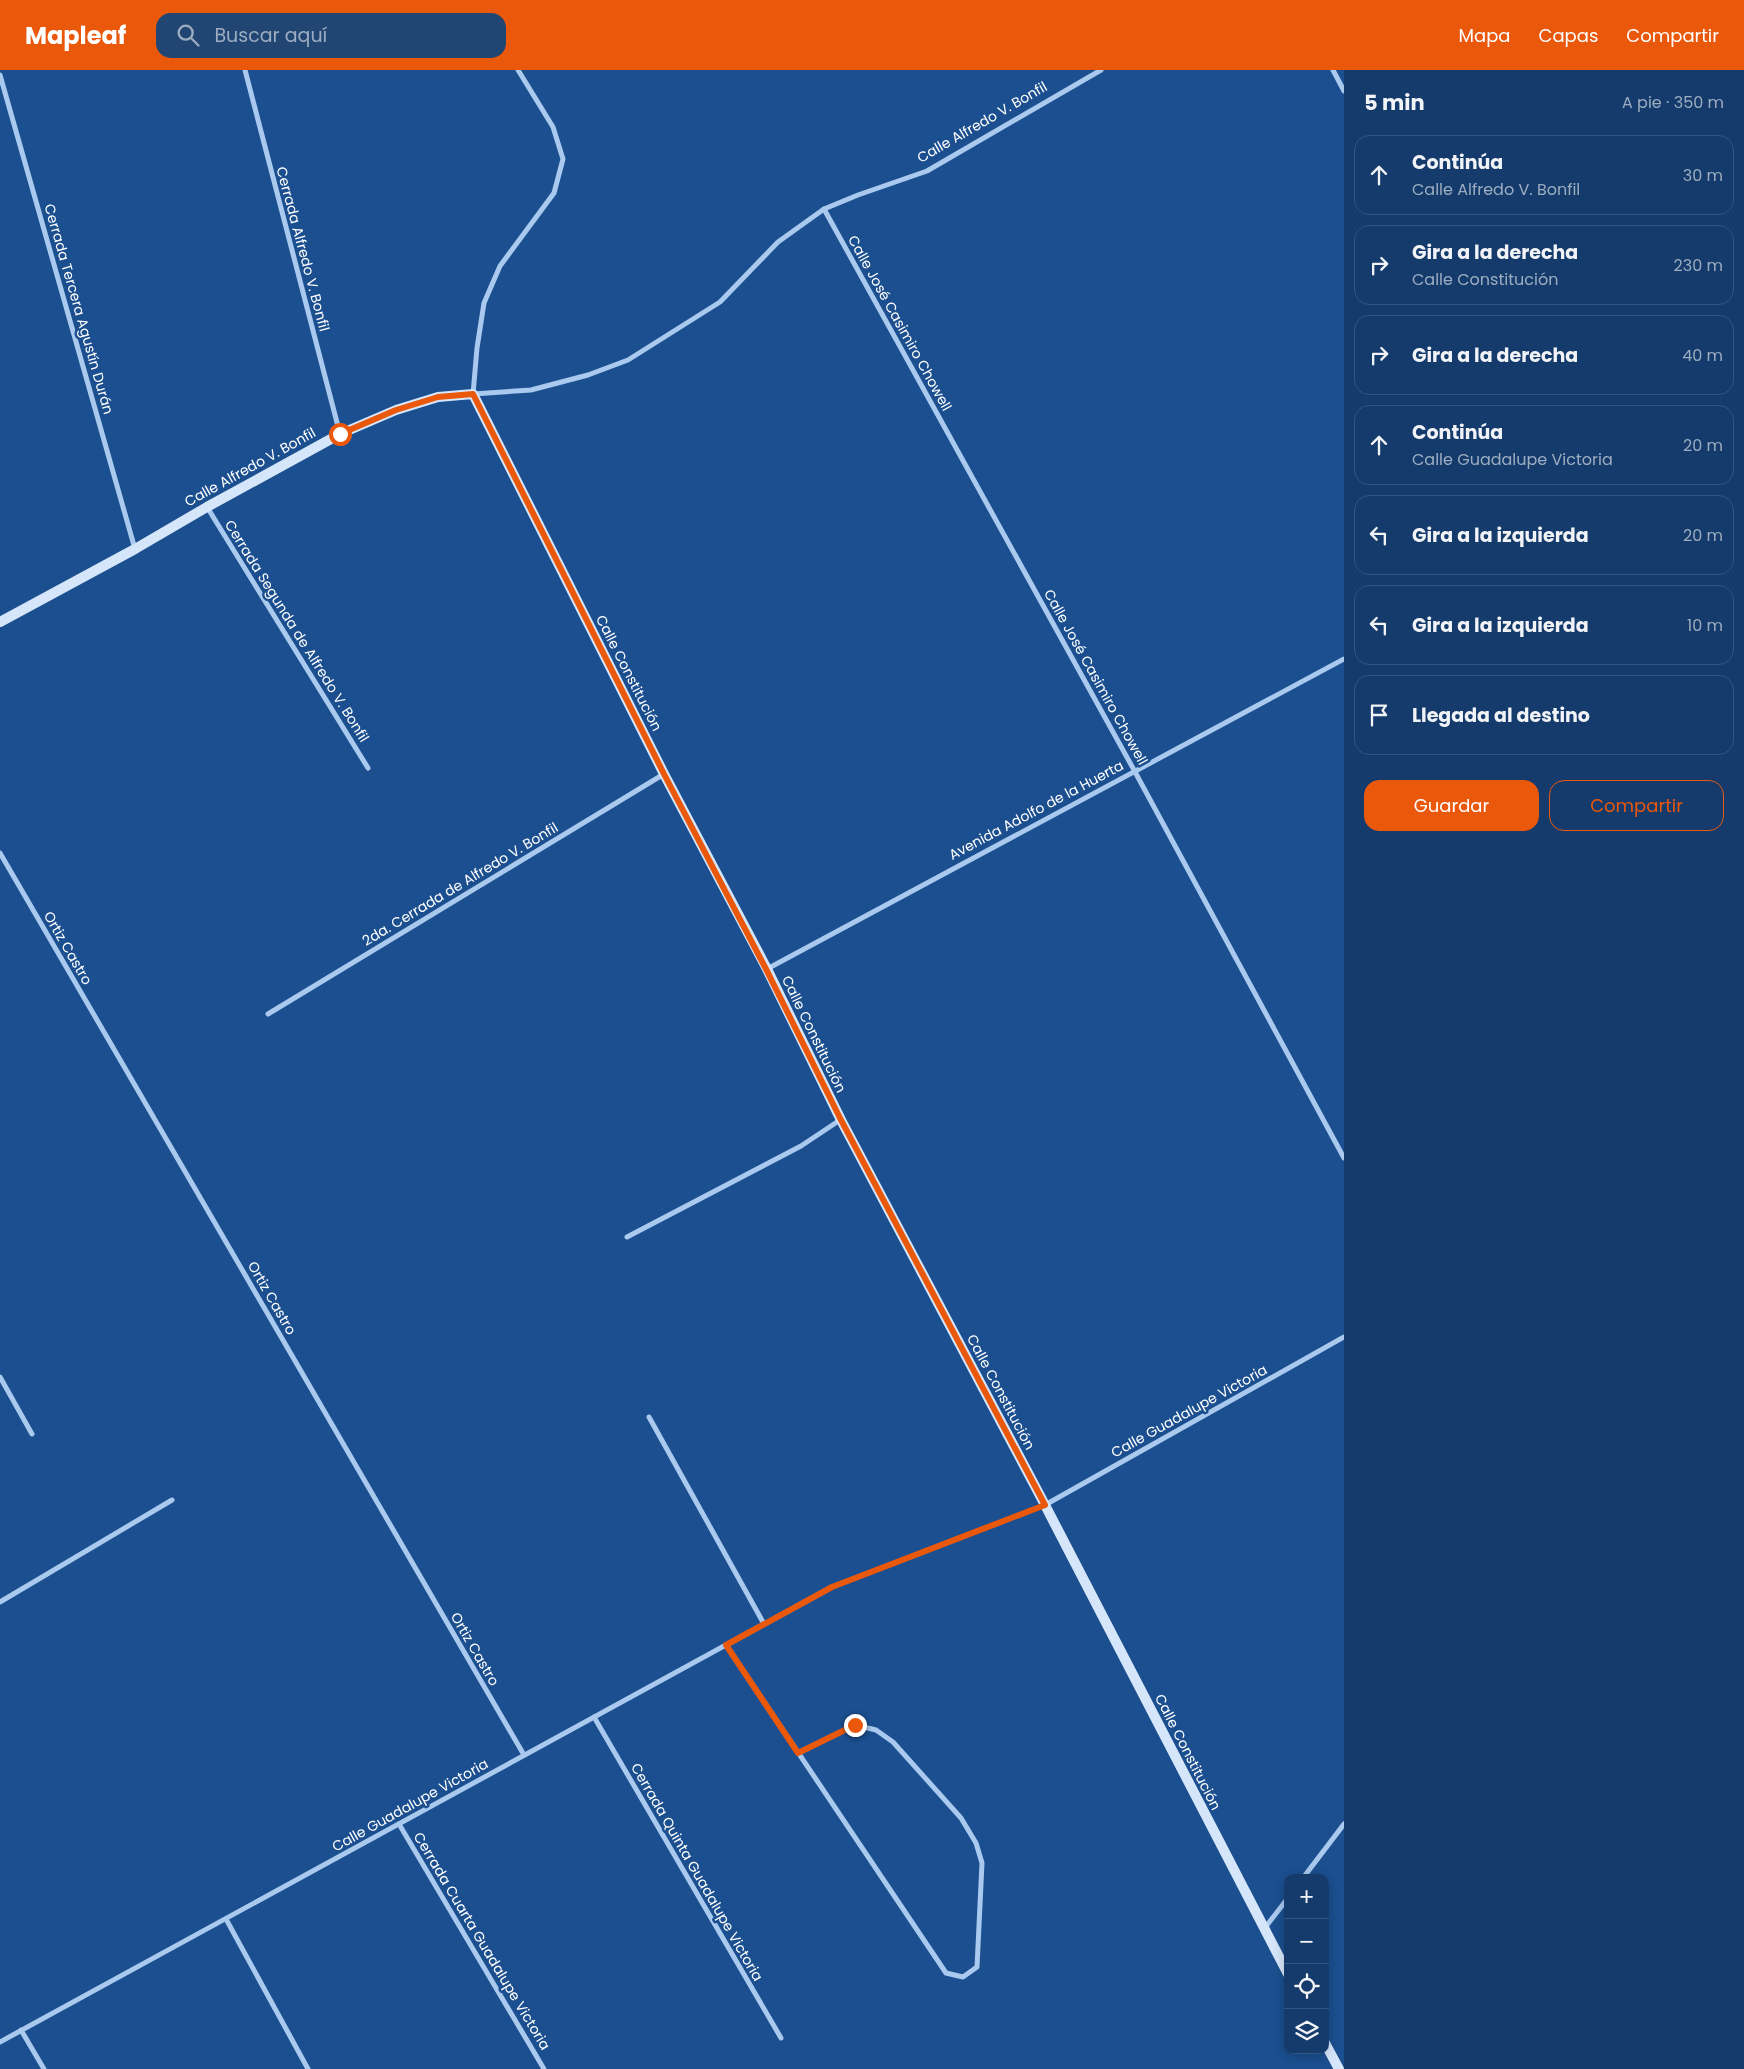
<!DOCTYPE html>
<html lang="es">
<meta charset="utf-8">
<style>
body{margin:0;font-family:Poppins,sans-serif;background:#214673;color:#f1f3f6}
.controls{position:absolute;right:15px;bottom:15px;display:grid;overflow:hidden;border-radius:10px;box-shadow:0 2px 12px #0003}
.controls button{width:45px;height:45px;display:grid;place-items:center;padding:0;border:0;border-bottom:1px solid #33557e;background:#143b6b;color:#f1f3f6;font:25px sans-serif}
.stop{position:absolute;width:15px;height:15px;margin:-11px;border:4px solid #ea580c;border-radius:50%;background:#fff}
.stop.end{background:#ea580c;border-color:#fff;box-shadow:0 1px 5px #0008}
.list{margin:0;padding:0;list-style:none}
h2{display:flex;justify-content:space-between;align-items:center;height:65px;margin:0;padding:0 20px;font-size:21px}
h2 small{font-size:16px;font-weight:400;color:#9dadc1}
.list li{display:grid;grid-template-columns:32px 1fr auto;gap:15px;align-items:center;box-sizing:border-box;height:80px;margin:0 10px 10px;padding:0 10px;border:1px solid #33557e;border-radius:15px}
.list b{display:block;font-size:19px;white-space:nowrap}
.list p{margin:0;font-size:16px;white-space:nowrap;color:#9dadc1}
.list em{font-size:16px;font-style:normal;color:#9dadc1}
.actions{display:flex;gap:10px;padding:15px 20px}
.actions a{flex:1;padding:11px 0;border:1px solid #ea580c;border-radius:15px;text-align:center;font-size:18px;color:#ea580c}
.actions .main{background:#ea580c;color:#fff}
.icon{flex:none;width:28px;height:28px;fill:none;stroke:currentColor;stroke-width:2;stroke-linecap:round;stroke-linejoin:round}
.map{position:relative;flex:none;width:1344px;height:1999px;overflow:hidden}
header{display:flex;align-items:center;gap:30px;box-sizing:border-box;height:70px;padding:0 25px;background:#ea580c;color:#fff}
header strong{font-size:24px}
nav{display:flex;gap:28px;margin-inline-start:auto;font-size:18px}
.search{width:350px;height:45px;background:#214673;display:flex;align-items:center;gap:12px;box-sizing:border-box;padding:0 18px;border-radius:15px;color:#9dadc1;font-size:19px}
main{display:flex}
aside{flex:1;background:#143b6b}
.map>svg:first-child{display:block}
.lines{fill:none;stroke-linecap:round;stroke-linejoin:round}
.path{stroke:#a9c9ee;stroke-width:3;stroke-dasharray:2.5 4;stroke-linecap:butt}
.street{stroke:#a9c9ee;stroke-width:5}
.secondary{stroke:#d6e6fa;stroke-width:10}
.route{stroke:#ea580c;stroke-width:6}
.labels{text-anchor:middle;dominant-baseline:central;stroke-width:5;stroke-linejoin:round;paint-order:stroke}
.street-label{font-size:14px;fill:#fff;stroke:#1b4f8f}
</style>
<header>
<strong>Mapleaf</strong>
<div class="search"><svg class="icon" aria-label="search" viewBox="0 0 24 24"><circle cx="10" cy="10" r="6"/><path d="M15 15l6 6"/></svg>Buscar aquí</div>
<nav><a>Mapa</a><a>Capas</a><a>Compartir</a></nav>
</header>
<main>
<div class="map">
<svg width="1344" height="1999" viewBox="0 0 1344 1999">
<rect width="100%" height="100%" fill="#1b4f8f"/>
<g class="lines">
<path class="path" d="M852,1509L1021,1444"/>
<g class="street">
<path d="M245,0L340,364"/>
<path d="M518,0L553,57L563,89L554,123L500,196L484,233L477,278L473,324L531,320L588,305L628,290L720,232L778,172L824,139L858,125L927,101L1101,0"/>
<path d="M1333,0L1344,21"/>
<path d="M0,5L135,479"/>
<path d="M824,139L1134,700L1344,1088"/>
<path d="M207,437L368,698"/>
<path d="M0,783L524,1685"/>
<path d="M767,899L1344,589"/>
<path d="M268,944L664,704"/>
<path d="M627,1167L801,1076L840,1050"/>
<path d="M0,1307L32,1364"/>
<path d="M649,1347L764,1554"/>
<path d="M1045,1435L1344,1267"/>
<path d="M0,1532L172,1430"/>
<path d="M726,1575L946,1903L963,1907L977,1897L982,1793L976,1773L961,1748L893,1672L876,1660L855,1655L798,1683"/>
<path d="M594,1647L781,1968"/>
<path d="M399,1754L544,1999"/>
<path d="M1303,1808L1344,1754"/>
<path d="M226,1849L308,1999"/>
<path d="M1264,1859L1288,1828"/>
<path d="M21,1960L44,1999"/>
<path d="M0,1972L832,1517"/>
</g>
<g class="secondary">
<path d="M0,552L135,479L207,437L340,364L396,340L438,327L473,324L664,704L767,899L841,1050L1045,1435L1288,1904"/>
<path d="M1325,1973L1339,1999"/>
</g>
</g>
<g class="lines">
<path class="route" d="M340,364L396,340L438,327L473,324L664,704L766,899L841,1050L1045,1435L832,1517L726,1575L798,1683L855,1655"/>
</g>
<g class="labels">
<g class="street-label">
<text transform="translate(982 52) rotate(-30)">Calle Alfredo V. Bonfil</text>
<text transform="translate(303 179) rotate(75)">Cerrada Alfredo V. Bonfil</text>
<text transform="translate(79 239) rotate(74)">Cerrada Tercera Agustín Durán</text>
<text transform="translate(900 253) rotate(61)">Calle José Casimiro Chowell</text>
<text transform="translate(250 397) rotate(-29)">Calle Alfredo V. Bonfil</text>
<text transform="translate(297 561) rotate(58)">Cerrada Segunda de Alfredo V. Bonfil</text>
<text transform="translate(629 603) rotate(63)">Calle Constitución</text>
<text transform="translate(1096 607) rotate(61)">Calle José Casimiro Chowell</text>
<text transform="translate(1036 740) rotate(-28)">Avenida Adolfo de la Huerta</text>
<text transform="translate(460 814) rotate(-31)">2da. Cerrada de Alfredo V. Bonfil</text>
<text transform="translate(68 878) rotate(60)">Ortiz Castro</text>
<text transform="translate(814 964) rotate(64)">Calle Constitución</text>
<text transform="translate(272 1228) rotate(60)">Ortiz Castro</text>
<text transform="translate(1001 1322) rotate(62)">Calle Constitución</text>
<text transform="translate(1189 1341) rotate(-29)">Calle Guadalupe Victoria</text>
<text transform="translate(475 1579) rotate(60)">Ortiz Castro</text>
<text transform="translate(1188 1682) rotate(63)">Calle Constitución</text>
<text transform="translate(410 1735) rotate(-29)">Calle Guadalupe Victoria</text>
<text transform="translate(697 1802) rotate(60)">Cerrada Quinta Guadalupe Victoria</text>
<text transform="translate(482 1871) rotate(59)">Cerrada Cuarta Guadalupe Victoria</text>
</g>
</g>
</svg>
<div class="controls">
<button>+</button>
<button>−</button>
<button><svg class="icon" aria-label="locate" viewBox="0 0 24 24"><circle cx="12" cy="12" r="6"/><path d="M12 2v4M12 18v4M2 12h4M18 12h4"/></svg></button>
<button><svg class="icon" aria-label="layers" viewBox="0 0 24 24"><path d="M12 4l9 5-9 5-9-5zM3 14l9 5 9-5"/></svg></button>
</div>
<div class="stop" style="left:340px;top:364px"></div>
<div class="stop end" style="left:855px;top:1655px"></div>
</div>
<aside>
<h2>5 min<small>A pie · 350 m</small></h2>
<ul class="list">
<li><svg class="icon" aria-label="ahead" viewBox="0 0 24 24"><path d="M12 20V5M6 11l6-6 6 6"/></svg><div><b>Continúa</b><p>Calle Alfredo V. Bonfil</p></div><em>30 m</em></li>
<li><svg class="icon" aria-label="right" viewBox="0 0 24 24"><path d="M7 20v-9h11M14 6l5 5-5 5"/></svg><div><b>Gira a la derecha</b><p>Calle Constitución</p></div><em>230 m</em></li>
<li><svg class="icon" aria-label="right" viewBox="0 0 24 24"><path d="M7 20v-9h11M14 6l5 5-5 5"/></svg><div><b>Gira a la derecha</b></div><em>40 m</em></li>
<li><svg class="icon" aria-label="ahead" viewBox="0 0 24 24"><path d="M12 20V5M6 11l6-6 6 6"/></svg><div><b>Continúa</b><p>Calle Guadalupe Victoria</p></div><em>20 m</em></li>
<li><svg class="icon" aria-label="left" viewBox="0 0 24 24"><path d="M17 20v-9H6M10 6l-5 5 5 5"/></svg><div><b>Gira a la izquierda</b></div><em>20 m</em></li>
<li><svg class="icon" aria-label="left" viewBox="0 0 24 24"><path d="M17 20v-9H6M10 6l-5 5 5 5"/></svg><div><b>Gira a la izquierda</b></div><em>10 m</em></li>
<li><svg class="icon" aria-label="arrive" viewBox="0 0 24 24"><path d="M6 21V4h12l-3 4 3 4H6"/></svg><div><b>Llegada al destino</b></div></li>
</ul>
<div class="actions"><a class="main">Guardar</a><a>Compartir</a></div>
</aside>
</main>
